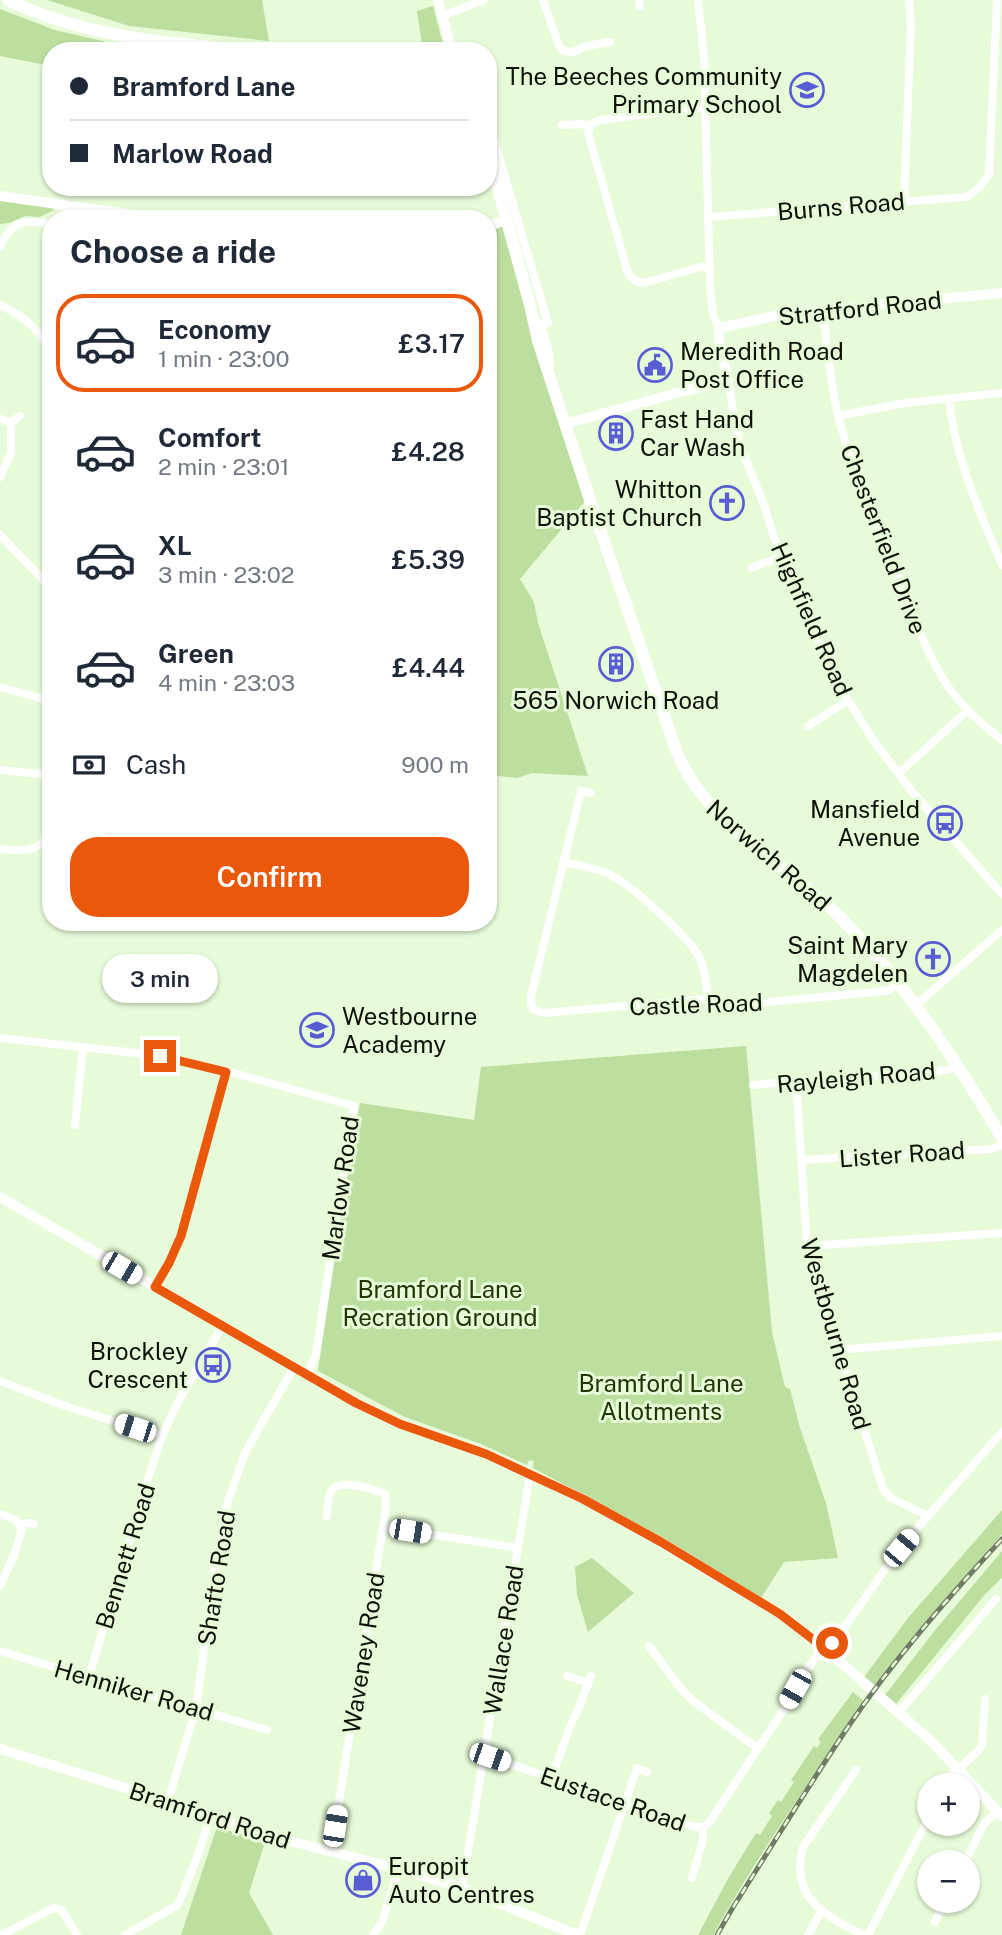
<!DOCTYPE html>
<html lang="en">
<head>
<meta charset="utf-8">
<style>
	body { margin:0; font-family:"Public Sans",sans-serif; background:#f6f6f7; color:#1f2937; height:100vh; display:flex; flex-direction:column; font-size:26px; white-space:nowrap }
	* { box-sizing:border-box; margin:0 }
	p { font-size:23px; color:#747a83 }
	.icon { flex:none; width:38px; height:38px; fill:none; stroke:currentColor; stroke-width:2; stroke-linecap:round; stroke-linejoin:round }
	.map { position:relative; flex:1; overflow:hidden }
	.details { position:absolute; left:42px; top:210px; width:455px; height:721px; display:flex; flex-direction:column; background:#fff; border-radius:28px; box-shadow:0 2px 5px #0004 }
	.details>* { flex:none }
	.hud { position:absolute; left:42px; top:42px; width:455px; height:154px; border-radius:28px; box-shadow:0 2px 5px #0004; display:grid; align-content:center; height:154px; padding:0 28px; background:#fff }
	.buttons { position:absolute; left:917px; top:1773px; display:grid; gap:14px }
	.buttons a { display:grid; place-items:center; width:63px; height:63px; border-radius:50%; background:#fff; box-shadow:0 2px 5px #0004; font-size:35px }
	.end { position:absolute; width:32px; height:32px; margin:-16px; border:9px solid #ea580c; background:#fff; box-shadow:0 0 0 4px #fff }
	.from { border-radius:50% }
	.bubble { position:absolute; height:49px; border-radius:24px; background:#fff; box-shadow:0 2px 5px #0004; font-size:23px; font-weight:600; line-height:49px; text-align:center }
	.car { position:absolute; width:21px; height:42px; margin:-21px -10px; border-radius:9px; box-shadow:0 0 5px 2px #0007; background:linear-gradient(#fff 24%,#345 0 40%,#fff 0 76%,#345 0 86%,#fff 0) }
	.hud b { display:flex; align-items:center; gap:24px; height:66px; font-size:26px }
	.hud b+b { border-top:2px solid #e0e1e3 }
	.hud i { width:18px; height:18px; background:#1f2937 }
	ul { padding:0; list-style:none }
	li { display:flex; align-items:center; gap:21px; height:98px; margin:0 14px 10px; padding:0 14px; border:4px solid transparent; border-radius:28px }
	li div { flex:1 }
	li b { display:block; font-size:26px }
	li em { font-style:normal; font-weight:600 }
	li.current { border-color:#ea580c }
	li>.icon { width:63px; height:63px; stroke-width:1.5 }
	h2 { padding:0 28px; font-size:32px; line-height:84px }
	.pay { display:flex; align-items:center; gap:18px; height:77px; padding:0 28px; font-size:26px }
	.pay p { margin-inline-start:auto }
	.cta { display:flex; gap:14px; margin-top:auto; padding:14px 28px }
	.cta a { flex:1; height:80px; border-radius:28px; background:#ea580c; color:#fff; font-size:28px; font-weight:600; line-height:80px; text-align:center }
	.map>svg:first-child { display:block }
	.green { fill:#bcde9e }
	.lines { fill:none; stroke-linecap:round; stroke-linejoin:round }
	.street { stroke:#fff; stroke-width:8 }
	.secondary { stroke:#fff; stroke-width:10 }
	.primary { stroke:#fff; stroke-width:12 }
	.rail-casing { stroke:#707c66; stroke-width:5 }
	.rail { stroke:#e8fbd9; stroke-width:2.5; stroke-dasharray:8; stroke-linecap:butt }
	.route { stroke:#ea580c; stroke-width:9 }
	.labels { text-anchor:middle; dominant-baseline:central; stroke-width:6; stroke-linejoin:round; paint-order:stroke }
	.poi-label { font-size:24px; fill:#0c1207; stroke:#e8fbd9; text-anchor:end }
	.street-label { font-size:24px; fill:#0c1207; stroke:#e8fbd9 }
	.park-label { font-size:24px; fill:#203704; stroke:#e8fbd9 }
</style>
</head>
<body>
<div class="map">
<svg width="1002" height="1935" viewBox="0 0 1002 1935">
	<rect width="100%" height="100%" fill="#e8fbd9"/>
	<path class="green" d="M47,0H262L269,41L129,26Z
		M433,6L443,44L442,51H423L417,11Z
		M0,9L55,30L132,48L170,51H51V66L0,56Z
		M0,200L52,207L54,210L40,217L25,216L9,223L0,224Z
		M507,220L590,495L520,579L534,602L538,623L588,776L532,773L517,778L488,775V226Z
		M746,1046L772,1332L785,1387L790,1389L800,1428L826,1503L838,1558L784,1562L761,1598L664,1538L533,1468L534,1461L529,1460L527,1465L481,1444L405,1417L318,1371L346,1182L360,1103L474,1120L481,1067Z
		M1002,1510V1534L948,1597L876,1687L864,1677L908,1618Z
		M1002,1551V1578L986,1593L896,1704L885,1695L936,1629Z
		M592,1558L634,1593L588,1632L577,1595L575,1567Z
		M853,1692L865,1702C812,1778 758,1854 713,1935H698L729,1877L756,1833L760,1835L772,1816L769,1813L778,1800L781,1802L794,1782L791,1780L814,1746L817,1748L821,1742L818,1739Z
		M217,1827L265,1842L249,1893L273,1935H181Z"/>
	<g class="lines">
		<path class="street" d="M543,0L559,46L564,51L572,52L587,46L610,42
			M639,0L640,7
			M698,0L704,56L710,286L713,315L719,328
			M442,16L484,0
			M706,107L600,120L591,124L588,133L627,270C630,278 635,282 644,283L700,267L710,266
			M488,119L548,323L535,327
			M562,125L582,124L590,127
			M904,201L911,23L909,0
			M709,217L965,197C974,194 985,182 989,174L997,0
			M0,247C13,219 23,220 51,224
			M0,305C24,316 35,327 51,349
			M823,310C827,346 830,381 838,416C852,471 877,524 898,576C913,614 926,654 949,688C964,709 982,725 1002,740
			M540,323L549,352L550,364
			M728,381L739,443L764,505L774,537L835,680L876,744L913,793L1002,894
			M949,398C955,459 979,510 1002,565
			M838,416L905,403L1002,393
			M1,419L11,423L20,416
			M0,477L11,453V423
			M0,535L51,588
			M751,568L783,556
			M0,687L51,701
			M808,726L847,701
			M0,770L51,775
			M898,774L967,711
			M591,793L581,791L531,996V1004L534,1010L544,1013L704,999L745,1004L887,991L899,984
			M0,849C23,851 36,854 51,833
			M563,862C579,866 597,868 611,875C632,886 688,936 699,957C705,970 707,985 708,999
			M916,1005L1002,930
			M0,1038L154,1055L226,1071L354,1106L316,1354L307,1375
			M796,1081L807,1246L883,1489L891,1498L928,1516
			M753,1085L948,1070L957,1064
			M75,1125L83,1047
			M802,1160L992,1149L1002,1145
			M807,1246L1002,1233
			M155,1287L169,1263L181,1236L226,1071
			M839,1350L1002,1336
			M0,1381L65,1406L162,1436
			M0,1514L16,1520L22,1529L15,1553L0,1586
			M327,1516C328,1507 327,1494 334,1488C345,1480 374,1489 385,1494L386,1504L383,1527L331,1851
			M20,1525L27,1523L34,1524
			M383,1527L518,1548
			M649,1646L678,1685L692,1700L758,1749
			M0,1651L267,1730
			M828,1651L900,1548L1002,1432
			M567,1676L588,1683
			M89,1677L145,1488L162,1436L177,1404L222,1326
			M899,1712L996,1599
			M484,1755L694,1827H703
			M959,1769L979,1750L982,1745L985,1699
			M856,1770L803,1847C789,1896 825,1917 864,1935
			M552,1777L571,1724L578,1710L591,1676
			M946,1785L956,1766
			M168,1801L196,1708L216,1560L227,1504L245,1453L294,1367
			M965,1862L984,1824L998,1811
			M692,1878L703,1839V1827L709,1823L786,1706L805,1672L823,1647
			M462,1888L530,1475
			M935,1922L945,1900
			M2,1935L53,1908L62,1910L77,1935
			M125,1935L178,1905L198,1855L210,1816
			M373,1935L382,1922L399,1869
			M580,1935L637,1768L647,1772
			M808,1935L822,1910
			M868,1935L929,1817"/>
		<path class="secondary" d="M438,0L452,51
			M0,196L162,219
			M488,226L507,220
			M565,424L688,390L728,381L719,340V328L784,314L1002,293
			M0,1197L356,1403L400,1424L486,1454L583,1499L661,1543L780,1614L823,1647L931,1741L1002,1816
			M0,1749L168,1801L270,1836L399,1869L462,1888L577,1935"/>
		<path class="primary" d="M8,0C88,38 171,44 258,51
			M488,152L530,305L538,341L593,509L676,750C704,824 788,864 842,919C906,984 956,1060 1002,1138"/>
		<g class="rail-casing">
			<path id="rail" d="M717,1935L732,1909C771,1847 809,1785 850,1724C895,1658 948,1598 1002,1539"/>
		</g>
		<use href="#rail" class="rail"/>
	</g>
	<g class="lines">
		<path class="route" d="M160,1056L226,1072L181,1236L169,1263L155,1287L356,1403L400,1424L486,1454L583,1499L661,1542L780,1614L828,1651L832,1643"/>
	</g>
	<defs>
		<g id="school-ring" transform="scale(1.75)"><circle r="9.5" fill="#e8fbd9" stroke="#595dd4" stroke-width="1.5"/><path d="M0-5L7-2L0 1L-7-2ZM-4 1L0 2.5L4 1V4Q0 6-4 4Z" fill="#595dd4"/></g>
		<g id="civic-ring" transform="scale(1.75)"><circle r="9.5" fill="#e8fbd9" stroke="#595dd4" stroke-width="1.5"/><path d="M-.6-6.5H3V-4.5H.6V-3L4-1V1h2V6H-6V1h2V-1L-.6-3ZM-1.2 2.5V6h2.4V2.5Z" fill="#595dd4"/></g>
		<g id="building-ring" transform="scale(1.75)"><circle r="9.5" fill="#e8fbd9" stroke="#595dd4" stroke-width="1.5"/><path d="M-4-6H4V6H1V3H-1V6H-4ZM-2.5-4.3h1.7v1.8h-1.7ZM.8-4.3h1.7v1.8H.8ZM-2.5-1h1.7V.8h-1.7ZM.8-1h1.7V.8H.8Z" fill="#595dd4"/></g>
		<g id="church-ring" transform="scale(1.75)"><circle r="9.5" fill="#e8fbd9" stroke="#595dd4" stroke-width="1.5"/><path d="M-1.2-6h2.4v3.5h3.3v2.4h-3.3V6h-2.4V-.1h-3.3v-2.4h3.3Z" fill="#595dd4"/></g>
		<g id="bus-ring" transform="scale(1.75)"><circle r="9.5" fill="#e8fbd9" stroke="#595dd4" stroke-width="1.5"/><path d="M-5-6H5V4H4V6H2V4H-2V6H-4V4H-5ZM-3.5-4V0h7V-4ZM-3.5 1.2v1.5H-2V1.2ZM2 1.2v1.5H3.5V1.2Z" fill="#595dd4"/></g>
		<g id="shop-ring" transform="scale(1.75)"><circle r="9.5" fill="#e8fbd9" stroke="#595dd4" stroke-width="1.5"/><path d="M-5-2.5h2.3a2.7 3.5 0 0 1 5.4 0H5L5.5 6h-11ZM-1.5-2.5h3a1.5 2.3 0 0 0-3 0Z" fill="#595dd4"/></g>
	</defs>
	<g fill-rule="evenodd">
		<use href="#school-ring" x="807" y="90"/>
		<use href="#civic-ring" x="655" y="365"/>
		<use href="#building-ring" x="616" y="433"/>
		<use href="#church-ring" x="727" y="503"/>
		<use href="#building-ring" x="616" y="664"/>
		<use href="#bus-ring" x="945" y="823"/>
		<use href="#church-ring" x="933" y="959"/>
		<use href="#school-ring" x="317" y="1030"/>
		<use href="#bus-ring" x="213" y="1365"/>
		<use href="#shop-ring" x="363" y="1880"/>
	</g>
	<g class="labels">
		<g class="poi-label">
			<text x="782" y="76">The Beeches Community<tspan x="782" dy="28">Primary School</tspan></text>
			<text x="680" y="351" text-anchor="start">Meredith Road<tspan x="680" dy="28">Post Office</tspan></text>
			<text x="640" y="419" text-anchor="start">Fast Hand<tspan x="640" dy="28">Car Wash</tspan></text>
			<text x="702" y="489">Whitton<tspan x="702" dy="28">Baptist Church</tspan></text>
			<text x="616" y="700" text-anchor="middle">565 Norwich Road</text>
			<text x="920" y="809">Mansfield<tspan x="920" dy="28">Avenue</tspan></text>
			<text x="908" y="945">Saint Mary<tspan x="908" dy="28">Magdelen</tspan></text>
			<text x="342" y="1016" text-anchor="start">Westbourne<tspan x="342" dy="28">Academy</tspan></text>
			<text x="188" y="1351">Brockley<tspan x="188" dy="28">Crescent</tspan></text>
			<text x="388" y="1866" text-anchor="start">Europit<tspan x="388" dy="28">Auto Centres</tspan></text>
		</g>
		<g class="street-label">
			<text transform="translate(841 206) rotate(-5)">Burns Road</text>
			<text transform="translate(860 308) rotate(-6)">Stratford Road</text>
			<text transform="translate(884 539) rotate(69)">Chesterfield Drive</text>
			<text transform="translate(812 619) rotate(66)">Highfield Road</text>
			<text transform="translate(769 855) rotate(41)">Norwich Road</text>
			<text transform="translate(696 1004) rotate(-2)">Castle Road</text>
			<text transform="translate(856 1077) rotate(-5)">Rayleigh Road</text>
			<text transform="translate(902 1154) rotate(-4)">Lister Road</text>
			<text transform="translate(340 1188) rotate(-82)">Marlow Road</text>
			<text transform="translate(836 1334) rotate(74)">Westbourne Road</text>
			<text transform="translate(125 1556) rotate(-73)">Bennett Road</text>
			<text transform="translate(216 1578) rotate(-81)">Shafto Road</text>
			<text transform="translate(503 1640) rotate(-81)">Wallace Road</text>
			<text transform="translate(363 1653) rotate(-81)">Waveney Road</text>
			<text transform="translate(134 1690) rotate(16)">Henniker Road</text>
			<text transform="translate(613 1799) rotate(19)">Eustace Road</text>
			<text transform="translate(210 1815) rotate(18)">Bramford Road</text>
		</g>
		<g class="park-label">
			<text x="440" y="1289">Bramford Lane<tspan x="440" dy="28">Recration Ground</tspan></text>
			<text x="661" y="1383">Bramford Lane<tspan x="661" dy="28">Allotments</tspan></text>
		</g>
	</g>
</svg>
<div class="buttons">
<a>+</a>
<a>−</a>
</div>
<i class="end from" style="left:832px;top:1643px"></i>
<i class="end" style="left:160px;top:1056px"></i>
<div class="bubble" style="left:102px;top:954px;width:116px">3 min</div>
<i class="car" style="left:122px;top:1268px;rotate:120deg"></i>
<i class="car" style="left:135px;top:1428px;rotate:288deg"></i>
<i class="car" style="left:410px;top:1531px;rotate:99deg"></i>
<i class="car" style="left:901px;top:1548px;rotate:40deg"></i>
<i class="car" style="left:795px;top:1689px;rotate:209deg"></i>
<i class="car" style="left:490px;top:1757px;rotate:109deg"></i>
<i class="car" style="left:335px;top:1826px;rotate:9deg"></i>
<div class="hud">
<b><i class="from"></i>Bramford Lane</b>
<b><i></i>Marlow Road</b>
</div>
<section class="details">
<h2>Choose a ride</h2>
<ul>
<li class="current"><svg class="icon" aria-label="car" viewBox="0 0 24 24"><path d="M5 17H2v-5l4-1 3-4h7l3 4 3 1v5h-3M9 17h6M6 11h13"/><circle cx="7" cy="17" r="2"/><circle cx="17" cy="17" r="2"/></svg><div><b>Economy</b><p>1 min · 23:00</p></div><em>£3.17</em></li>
<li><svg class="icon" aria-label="car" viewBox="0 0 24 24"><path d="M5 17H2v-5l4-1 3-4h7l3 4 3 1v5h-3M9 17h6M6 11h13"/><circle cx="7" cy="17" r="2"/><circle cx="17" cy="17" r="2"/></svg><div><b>Comfort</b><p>2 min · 23:01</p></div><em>£4.28</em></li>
<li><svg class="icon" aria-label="car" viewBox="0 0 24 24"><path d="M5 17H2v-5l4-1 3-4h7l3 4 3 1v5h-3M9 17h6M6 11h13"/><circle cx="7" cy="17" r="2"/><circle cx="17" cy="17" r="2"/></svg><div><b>XL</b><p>3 min · 23:02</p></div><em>£5.39</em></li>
<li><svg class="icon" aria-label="car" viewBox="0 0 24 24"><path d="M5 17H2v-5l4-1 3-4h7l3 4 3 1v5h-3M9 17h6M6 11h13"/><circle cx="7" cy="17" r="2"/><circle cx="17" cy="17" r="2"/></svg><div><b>Green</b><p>4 min · 23:03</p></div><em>£4.44</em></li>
</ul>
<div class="pay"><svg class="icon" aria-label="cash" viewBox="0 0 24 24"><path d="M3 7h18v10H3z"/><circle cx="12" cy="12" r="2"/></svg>Cash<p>900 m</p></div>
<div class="cta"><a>Confirm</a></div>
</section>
</div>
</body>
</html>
